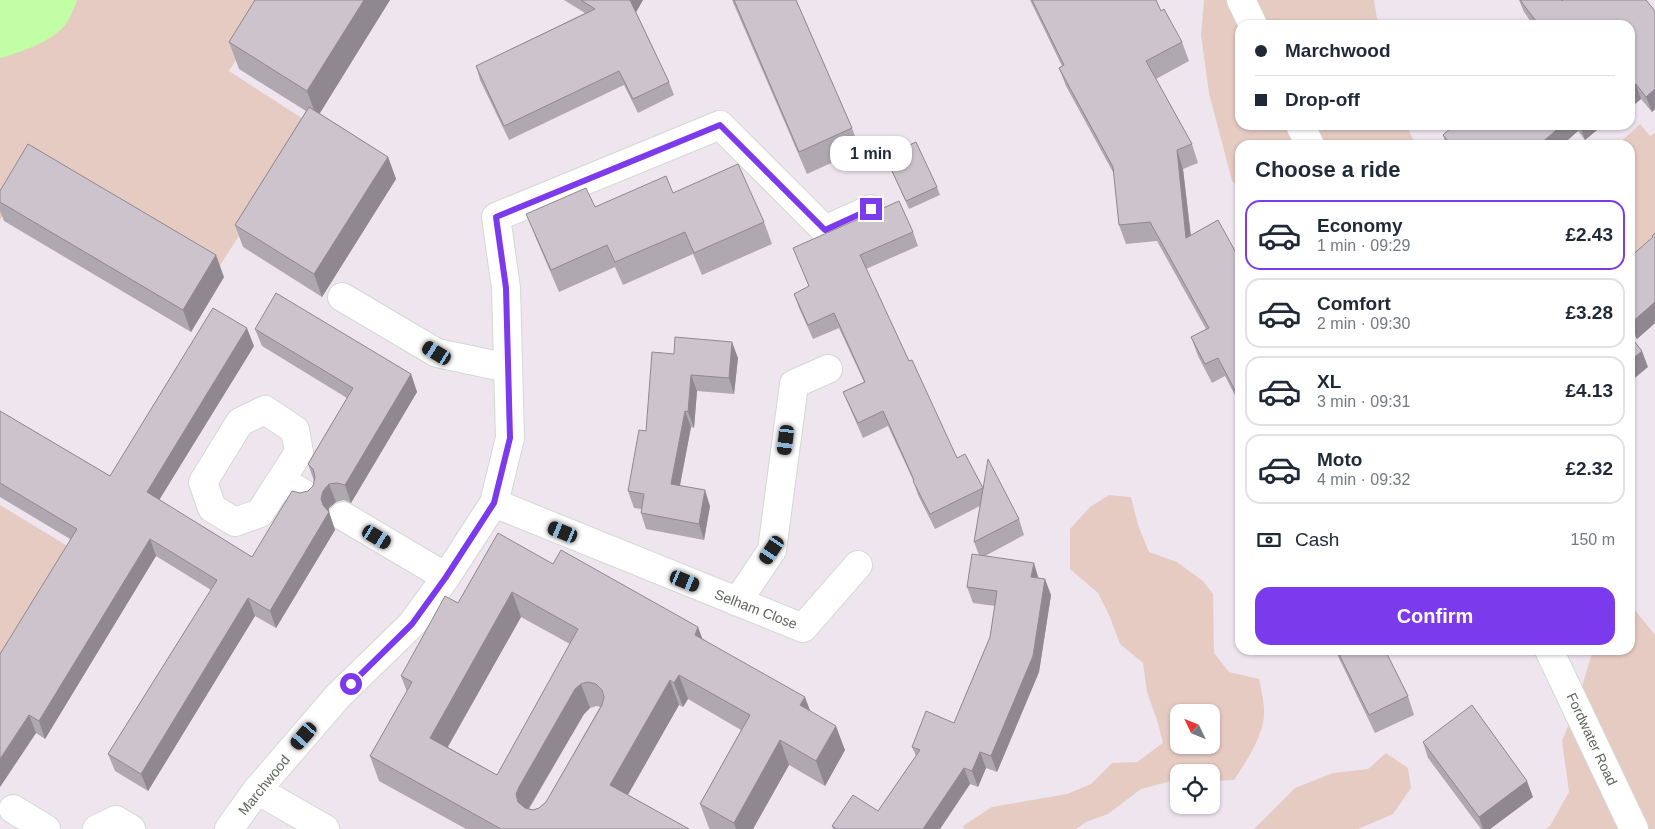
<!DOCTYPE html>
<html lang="en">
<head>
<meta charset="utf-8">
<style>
	body { margin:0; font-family:Arial,sans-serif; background:#f6f6f7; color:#1f2937; height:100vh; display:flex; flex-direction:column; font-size:19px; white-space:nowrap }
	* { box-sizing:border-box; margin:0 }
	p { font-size:16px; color:#747a83 }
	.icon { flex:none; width:28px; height:28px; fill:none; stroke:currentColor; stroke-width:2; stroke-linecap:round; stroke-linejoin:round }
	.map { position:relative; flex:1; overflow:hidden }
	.sheet { position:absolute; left:1235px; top:140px; width:400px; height:515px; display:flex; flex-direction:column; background:#fff; border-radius:15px; box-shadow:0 1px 4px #0004 }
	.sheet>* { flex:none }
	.guide { position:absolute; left:1235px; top:20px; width:400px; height:110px; border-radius:15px; box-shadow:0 1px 4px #0004; display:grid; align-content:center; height:110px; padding:0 20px; background:#fff }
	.needle { width:32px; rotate:313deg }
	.controls { position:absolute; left:1170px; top:704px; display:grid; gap:10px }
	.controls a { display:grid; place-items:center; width:50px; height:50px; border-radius:10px; background:#fff; box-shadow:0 1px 4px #0004; font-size:25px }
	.end { position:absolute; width:22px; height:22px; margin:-11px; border:6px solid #7c3aed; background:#fff; box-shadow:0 0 0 2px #fff }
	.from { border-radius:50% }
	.bubble { position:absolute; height:35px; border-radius:15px; background:#fff; box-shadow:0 1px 4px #0004; font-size:16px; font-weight:700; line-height:35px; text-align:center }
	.car { position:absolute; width:15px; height:30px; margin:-15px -8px; border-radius:6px; box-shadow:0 0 4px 1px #0007; background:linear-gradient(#222 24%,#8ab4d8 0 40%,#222 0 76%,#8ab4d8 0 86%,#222 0) }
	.guide b { display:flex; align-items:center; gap:18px; height:48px; font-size:19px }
	.guide b+b { border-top:1px solid #e0e1e3 }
	.guide i { width:12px; height:12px; background:#1f2937 }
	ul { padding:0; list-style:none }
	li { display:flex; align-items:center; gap:15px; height:70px; margin:0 10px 8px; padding:0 10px; border:2px solid #e0e1e3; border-radius:15px }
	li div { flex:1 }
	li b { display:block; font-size:19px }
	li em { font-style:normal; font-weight:700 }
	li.selected { border-color:#7c3aed }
	li>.icon { width:45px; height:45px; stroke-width:1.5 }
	h2 { padding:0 20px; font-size:22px; line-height:60px }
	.pay { display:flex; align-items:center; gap:12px; height:55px; padding:0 20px; font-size:19px }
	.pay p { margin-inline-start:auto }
	.action { display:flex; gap:10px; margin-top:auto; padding:10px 20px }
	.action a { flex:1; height:58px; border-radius:15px; background:#7c3aed; color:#fff; font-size:20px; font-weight:700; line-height:58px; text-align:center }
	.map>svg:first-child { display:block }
	.green { fill:#e6cbc2; fill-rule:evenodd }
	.water { fill:#c1fea6 }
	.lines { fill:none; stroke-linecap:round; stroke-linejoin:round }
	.minor-casing { stroke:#d3d9d2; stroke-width:30 }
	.minor { stroke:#fff; stroke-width:28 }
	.wall { fill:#afa8b0; fill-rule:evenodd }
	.shaded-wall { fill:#8f8890 }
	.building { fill:#ccc3cd; stroke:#8f8890; fill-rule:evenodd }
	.route { stroke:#7c3aed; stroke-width:6 }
	.labels { text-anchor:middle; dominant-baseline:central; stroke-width:4; stroke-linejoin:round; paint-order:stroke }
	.street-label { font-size:14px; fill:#5e655d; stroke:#fff }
</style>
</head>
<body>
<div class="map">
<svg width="1655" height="829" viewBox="0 0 1655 829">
	<rect width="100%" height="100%" fill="#efe5ef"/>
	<path class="green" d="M0,0H274L229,71L311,124L219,267L34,158L0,220Z
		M1204,0H1374L1378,25H1240V125H1406L1416,145H1240V189L1232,181L1209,93L1201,35Z
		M1640,124L1650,136L1655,133V237L1630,259V145H1617Z
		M1109,495L1131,497L1138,525L1149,552L1177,562L1203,581L1213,594L1214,653L1229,672L1259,679C1262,693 1266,709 1263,723C1258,744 1246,762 1234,780L1211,781V772H1179V779L1141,789L1108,814L1086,822L1076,829H964L963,826L992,807L1067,794L1091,784L1112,763L1137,762L1163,743L1158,723L1147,692L1143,663L1120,644L1110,617L1098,593L1070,569V529L1090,507ZM1211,712V745H1179V712Z
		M0,505L74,550L0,668Z
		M1630,604L1655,635V829H1545L1550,826L1569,792L1562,741L1576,706L1593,650H1630Z
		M1386,753L1408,768L1411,788L1393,814L1358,829H1254L1295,788L1333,773L1368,769Z"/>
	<path class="water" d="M0,0H77C74,8 71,17 65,25C53,41 19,53 0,58Z"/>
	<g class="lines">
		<g class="minor-casing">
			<path id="minor" d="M1241,0L1253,25
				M1300,125L1310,145
				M342,297L437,353L508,368
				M281,480L299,452L295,430L265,410L240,422L203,482L212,508L235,522L260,513L281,480L306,495
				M494,503L803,628L858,565
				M343,516L446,577
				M737,602L772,550L794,384L828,369
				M1549,650L1634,829
				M257,790L325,829
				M13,809L46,829
				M97,829L116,820L131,829
				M229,829L257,790L338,696L412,624L446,577L494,503L510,438L506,288L496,217L720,125L825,230L871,209"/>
		</g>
		<use href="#minor" class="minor"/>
	</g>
	<path class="wall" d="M390,0L319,113L388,157L396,179L322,297L243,247L235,225L306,111L239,69L229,42Z
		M564,0H643L636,12L669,82L674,95L638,113L624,85L509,140L480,80L476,66L585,13Z
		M732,0H796L852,128L860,150L807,174Z
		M1030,0H1156L1161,11L1182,42L1189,61L1156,79L1192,144L1198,163L1183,169L1191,235L1240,260V405L1225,376L1212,383L1198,356L1191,337L1206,329L1157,241L1126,244L1119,225L1114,174L1066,86L1059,68L1062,66Z
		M1519,0H1562V1L1646,0L1652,112L1641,99L1630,108V25H1533L1524,12Z
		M1454,125H1603L1585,140L1578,131L1562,145H1446L1443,135Z
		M885,156L937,187L940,195L909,209Z
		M0,191L224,277L191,332L4,221L0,211Z
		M673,193L764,222L772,244L702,275L693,254L623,285L615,267L559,292L535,236L527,214L595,207Z
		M913,232L918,246L866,269L909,361L957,458L983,488L1019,519L1024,535L985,556L1039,578L1051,595L1039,672L997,772L986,768L978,787L970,784L940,829H833L832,826L878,811L916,756L912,747L954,723L990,637L995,606L973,603L967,587L979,555L974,542L980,506L935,529L918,495L913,480L888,426L863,438L849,406L843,392L864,382L839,328L813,339L799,308L794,294L809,287L793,248Z
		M1655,233V323L1637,339L1630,330V257L1653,238L1652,236Z
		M255,329L411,374L417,392L351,503L344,500L336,502L329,508V512L335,530L276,628L255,616L148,791L115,771L108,754L211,590L156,556L45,739L36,733L0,787L70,539L0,497V411L110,476L254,346L159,500L252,557L300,493L308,491L313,486L314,481L308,464L347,398L262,346Z
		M674,354L738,358L734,394L697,391L694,428L691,427L680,486L710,506L704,540L646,529L641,513V509L634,508L628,491L646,431Z
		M553,564L703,639L810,711L845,750L825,786L789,765L753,829H710L709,828L700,804L741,730L688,699L683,707L679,705L628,795L689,829H466L379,781L370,756L407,692L401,676L458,603ZM521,617L570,644L497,775L448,747ZM597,706L600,707L546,802L539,808L533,810L529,809L584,714L590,708Z
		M1335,650H1385L1408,696L1414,715L1375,733Z
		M1423,742L1533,797L1490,829H1481L1428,758Z"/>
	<path class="shaded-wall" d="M364,0H390L317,118L307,91Z
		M630,0H643L635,14Z
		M1636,84L1641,99L1630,108V89Z
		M1655,89V109L1652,112L1646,97Z
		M1562,125H1575L1578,131L1562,145H1539Z
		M1580,125H1603L1585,140Z
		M1177,150L1183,169L1193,257L1186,238Z
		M388,157L396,179L322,297L314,274Z
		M216,255L224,277L191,332L183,310Z
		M1655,302V323L1637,339L1631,323Z
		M247,328L254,346L153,510L147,492Z
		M732,342L738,358L734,394L729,378Z
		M1642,351L1648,367L1630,382V361Z
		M411,374L417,392L351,503L345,485Z
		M691,375L697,391L694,428L688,412Z
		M685,411L691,427L677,500L671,484Z
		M329,484L336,502L329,508L328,513L329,512L335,530L276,628L270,611L323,505L321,499L323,491Z
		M705,490L710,506L704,540L699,524Z
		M150,539L156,556L45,739L39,721Z
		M1034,563L1039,580L1031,577Z
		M1045,579L1051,595L1039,672L997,772L991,756Z
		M512,592L521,617L439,762L430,738Z
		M248,598L255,616L148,791L141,774Z
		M698,627L707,651L695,635Z
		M679,675L688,699L683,707L674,683Z
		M670,680L679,705L619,810L610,785Z
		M581,684L590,708L584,714L527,811L518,802L516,794L519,787L575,689Z
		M805,697L814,721L800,705Z
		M29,715L36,733L0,787V759Z
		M836,726L845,750L825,786L816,761Z
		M780,740L789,765L753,829H736L734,823Z
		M980,752L986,768L978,787L972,771Z
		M964,768L970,784L940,829H923Z
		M1527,781L1533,797L1490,829H1483L1479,817Z"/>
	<path class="building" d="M255,0H364L307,91L229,42Z
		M581,0H630L669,82L633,99L619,71L504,126L476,66L595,9Z
		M734,0H796L852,128L799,152Z
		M1032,0H1156L1161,11L1164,9L1182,42L1146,61L1192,144L1177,150L1186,238L1218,220L1240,260V400L1218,358L1205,364L1191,337L1209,328L1150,222L1119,225L1113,167L1059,68L1064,65Z
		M1520,0H1562V1L1563,0H1646L1655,11V89L1646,97L1636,84L1630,89V25H1539Z
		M309,107L388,157L314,274L235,225Z
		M1454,125H1562L1539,145H1451L1443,135Z
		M916,142L937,187L906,201L885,156Z
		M28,144L216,255L183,310L0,202V191Z
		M738,164L764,222L694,253L685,232L615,262L607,245L551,270L526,214L586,188L595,207L666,176L673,193Z
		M899,201L913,232L860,255L909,361L912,360L957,458L965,454L983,488L930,514L913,481L914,480L883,411L858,423L843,392L865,382L834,313L808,325L794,294L809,286L793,248Z
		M1655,233V302L1631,323L1630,321V257L1653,237L1652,236Z
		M276,293L411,374L345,485L337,483L329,484L323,491L321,499L323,505L329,512L270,611L248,598L141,774L108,754L217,580L150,539L39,721L29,715L0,759V654L77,529L0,483V411L110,476L213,308L247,328L147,492L252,557L292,491L300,493L308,491L313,486L315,477L313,469L308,464L353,388L255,329Z
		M1630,336L1642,351L1630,361Z
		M675,337L732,342L729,378L691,375L688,412L685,411L671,484L705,490L699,524L641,513L644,494L628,491L639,430L646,431L652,352L674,354Z
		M988,459L1019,519L974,542Z
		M498,533L553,564L561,550L698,627L695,635L805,697L800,705L836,726L816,761L780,740L734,823L700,804L750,715L679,675L674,683L670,680L610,785L689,829H501L370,756L412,682L401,676L445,596L458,603ZM512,592L578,629L497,775L430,738ZM588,682L596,684L602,690L604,697L602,705L546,802L539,808L533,810L525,808L518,802L516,794L519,787L575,689L581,684Z
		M972,554L1034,563L1031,577L1045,579L1033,656L991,756L980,752L972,771L964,768L923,829H837L832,826L853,795L878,811L920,750L912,747L926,711L954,723L990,637L997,591L967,587Z
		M1337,650H1385L1408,696L1369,715Z
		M1472,705L1527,781L1479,817L1423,742Z"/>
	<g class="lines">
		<path class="route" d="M351,684L412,624L446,577L494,503L510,438L506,288L496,217L720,125L825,230L871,209"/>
	</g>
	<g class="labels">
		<g class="street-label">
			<text transform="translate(756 609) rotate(21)">Selham Close</text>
			<text transform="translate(1592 739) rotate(65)">Fordwater Road</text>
			<text transform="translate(264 785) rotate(-51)">Marchwood</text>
		</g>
	</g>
</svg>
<div class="controls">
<a><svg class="needle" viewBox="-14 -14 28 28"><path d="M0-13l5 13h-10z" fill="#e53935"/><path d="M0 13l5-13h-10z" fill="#747a83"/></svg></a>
<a><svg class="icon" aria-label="locate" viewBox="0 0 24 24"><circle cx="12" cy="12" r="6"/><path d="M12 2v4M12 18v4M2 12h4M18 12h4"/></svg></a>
</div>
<i class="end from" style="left:351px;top:684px"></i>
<i class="end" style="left:871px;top:209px"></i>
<div class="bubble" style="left:830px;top:136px;width:82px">1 min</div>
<i class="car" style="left:437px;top:353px;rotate:301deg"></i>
<i class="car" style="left:786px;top:440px;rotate:187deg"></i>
<i class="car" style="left:563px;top:532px;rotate:292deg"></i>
<i class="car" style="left:377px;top:537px;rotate:121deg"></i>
<i class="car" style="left:772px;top:550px;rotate:214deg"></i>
<i class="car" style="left:685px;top:581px;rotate:112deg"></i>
<i class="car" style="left:304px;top:736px;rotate:221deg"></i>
<div class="guide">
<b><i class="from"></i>Marchwood</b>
<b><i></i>Drop-off</b>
</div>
<section class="sheet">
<h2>Choose a ride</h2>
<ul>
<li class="selected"><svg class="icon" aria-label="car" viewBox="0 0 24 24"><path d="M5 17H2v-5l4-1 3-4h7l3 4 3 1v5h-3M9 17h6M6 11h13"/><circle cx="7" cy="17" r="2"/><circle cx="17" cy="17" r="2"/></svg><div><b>Economy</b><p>1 min · 09:29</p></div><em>£2.43</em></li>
<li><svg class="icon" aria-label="car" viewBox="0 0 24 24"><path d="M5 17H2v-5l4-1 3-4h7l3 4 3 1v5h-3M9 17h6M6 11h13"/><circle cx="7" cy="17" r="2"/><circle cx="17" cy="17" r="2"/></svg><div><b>Comfort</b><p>2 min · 09:30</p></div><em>£3.28</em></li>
<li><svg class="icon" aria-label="car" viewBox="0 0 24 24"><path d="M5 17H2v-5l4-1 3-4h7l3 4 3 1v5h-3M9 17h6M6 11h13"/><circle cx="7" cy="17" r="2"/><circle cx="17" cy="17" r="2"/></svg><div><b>XL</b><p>3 min · 09:31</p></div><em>£4.13</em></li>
<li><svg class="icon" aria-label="car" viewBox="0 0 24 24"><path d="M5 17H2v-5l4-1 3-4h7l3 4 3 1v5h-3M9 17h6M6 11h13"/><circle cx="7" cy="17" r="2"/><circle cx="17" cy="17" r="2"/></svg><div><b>Moto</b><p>4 min · 09:32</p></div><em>£2.32</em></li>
</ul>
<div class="pay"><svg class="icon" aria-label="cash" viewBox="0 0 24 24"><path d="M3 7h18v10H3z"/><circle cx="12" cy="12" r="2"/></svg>Cash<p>150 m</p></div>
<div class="action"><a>Confirm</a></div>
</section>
</div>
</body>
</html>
